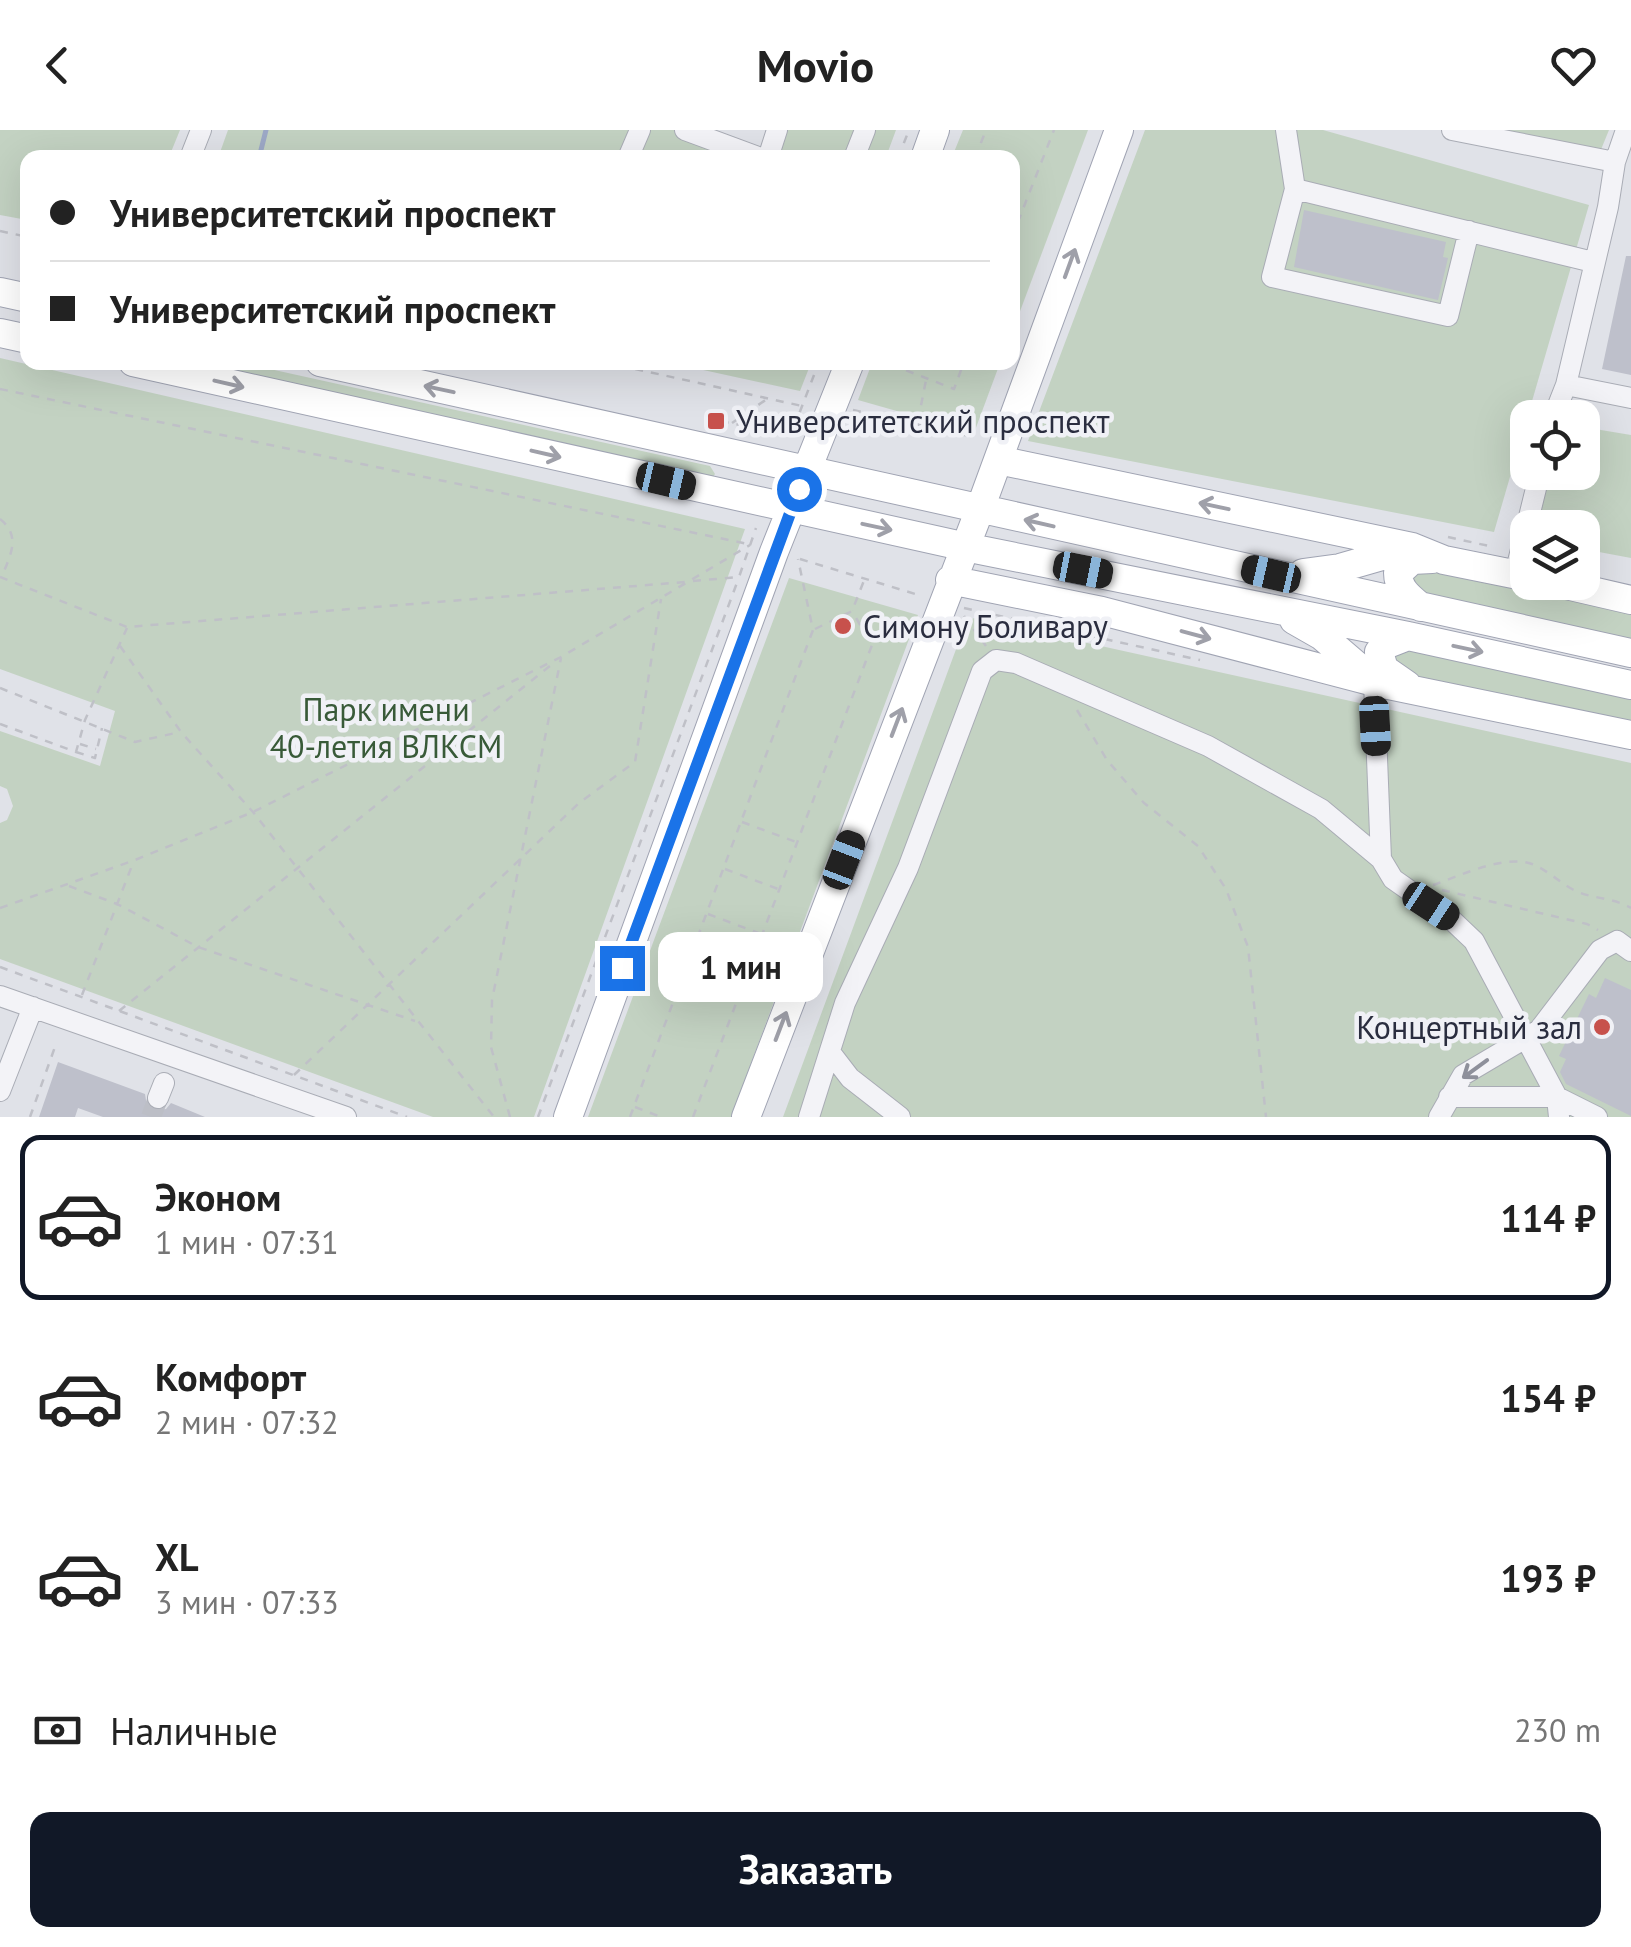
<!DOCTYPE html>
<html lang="ru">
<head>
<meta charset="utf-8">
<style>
	body { margin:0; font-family:"PT Sans",sans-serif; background:#f2f2f2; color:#222; height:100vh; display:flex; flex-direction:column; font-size:38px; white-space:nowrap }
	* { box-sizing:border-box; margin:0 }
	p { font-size:32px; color:#767676 }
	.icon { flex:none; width:55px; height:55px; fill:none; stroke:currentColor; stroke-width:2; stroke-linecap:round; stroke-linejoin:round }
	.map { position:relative; height:987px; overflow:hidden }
	.drawer { display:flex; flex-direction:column; background:#fff; flex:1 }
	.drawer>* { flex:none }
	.banner { position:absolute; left:20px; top:20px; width:1000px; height:220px; border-radius:20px; box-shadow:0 10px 40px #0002; display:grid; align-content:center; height:220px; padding:0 30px; background:#fff }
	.buttons { position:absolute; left:1510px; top:270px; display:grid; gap:20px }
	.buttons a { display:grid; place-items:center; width:90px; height:90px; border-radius:20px; background:#fff; box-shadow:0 10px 40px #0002; font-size:50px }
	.end { position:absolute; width:45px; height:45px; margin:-22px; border:12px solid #1a73e8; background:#fff; box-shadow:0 0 0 5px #fff }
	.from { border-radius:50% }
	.bubble { position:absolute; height:70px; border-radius:20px; background:#fff; box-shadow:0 10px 40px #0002; font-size:32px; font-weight:600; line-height:70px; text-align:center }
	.car { position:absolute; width:30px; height:60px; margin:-30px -15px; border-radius:12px; box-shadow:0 0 8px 2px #0007; background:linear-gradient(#222 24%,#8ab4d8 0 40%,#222 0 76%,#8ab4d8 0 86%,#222 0) }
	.banner b { display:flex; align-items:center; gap:35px; height:95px; font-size:38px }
	.banner b+b { border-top:2px solid #e0e0e0 }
	.banner i { width:25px; height:25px; background:#222 }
	ul { padding:18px 0 0; list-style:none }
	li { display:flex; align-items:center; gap:30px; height:165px; margin:0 20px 15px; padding:0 10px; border:5px solid transparent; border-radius:20px }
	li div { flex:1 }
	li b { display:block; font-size:38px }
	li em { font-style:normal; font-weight:600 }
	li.selected { border-color:#111827 }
	li>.icon { width:90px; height:90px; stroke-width:1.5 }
	.pay { display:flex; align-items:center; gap:25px; height:110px; padding:0 30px; font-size:38px }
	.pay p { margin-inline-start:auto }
	.button { display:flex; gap:20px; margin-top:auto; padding:20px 30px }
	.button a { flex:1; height:115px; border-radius:20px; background:#111827; color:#fff; font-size:40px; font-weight:600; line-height:115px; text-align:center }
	header { display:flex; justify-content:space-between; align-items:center; height:130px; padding:0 30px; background:#fff; font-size:45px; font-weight:600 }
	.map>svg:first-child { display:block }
	.green { fill:#c3d2c2 }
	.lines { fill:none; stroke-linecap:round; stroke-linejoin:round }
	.stream { stroke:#9da9c7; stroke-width:5 }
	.building { fill:#bec0cb }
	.minor-tunnel { stroke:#bcbec6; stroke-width:20; stroke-dasharray:20 10; stroke-linecap:butt }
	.minor-casing { stroke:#a9acb5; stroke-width:22 }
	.major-casing { stroke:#a0a4b3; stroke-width:30 }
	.path { stroke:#bfc0c7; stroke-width:2.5; stroke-dasharray:8 8; stroke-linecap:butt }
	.minor { stroke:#f3f3f7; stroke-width:20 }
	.major { stroke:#fff; stroke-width:28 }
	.oneway { stroke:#9fa0a9 }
	.oneway2 { stroke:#8e909b }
	.route { stroke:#1a73e8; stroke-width:12 }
	.poi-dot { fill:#c7514c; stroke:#f0f1f6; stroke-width:4 }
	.labels { text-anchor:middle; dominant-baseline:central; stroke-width:9; stroke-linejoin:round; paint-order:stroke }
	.poi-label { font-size:32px; fill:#2a2d3f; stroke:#f0f1f6; text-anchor:start }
	.park-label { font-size:32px; fill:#385a38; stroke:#f0f1f6 }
</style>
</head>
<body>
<header><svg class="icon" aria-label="back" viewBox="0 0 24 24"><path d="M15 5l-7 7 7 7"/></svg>Movio<svg class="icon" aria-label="heart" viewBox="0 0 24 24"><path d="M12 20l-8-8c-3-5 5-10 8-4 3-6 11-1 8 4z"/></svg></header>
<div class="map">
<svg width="1631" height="987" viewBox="0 0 1631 987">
	<rect width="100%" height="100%" fill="#e0e2e8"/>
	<path class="green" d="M0,0H180L169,27L28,28L27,90L0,85Z
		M228,0H685L761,28H218Z
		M777,0H896L886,27L768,28Z
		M963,0H1088L1013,200L1012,28L952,27Z
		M1145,0H1323L1589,75L1494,402L1028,311Z
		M1477,0H1609L1600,22Z
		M0,228L745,399L534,987H433L0,829V693L7,690L13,676L7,659L0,656V601L100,636L115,581L0,539Z
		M182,233H243L710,336L715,344L713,347Z
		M671,233L811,232V233L800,261Z
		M872,233V232L1000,233L974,303L858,270Z
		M1583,297L1631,305V428L1583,419L1582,398H1535L1548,343L1582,342Z
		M1429,437L1631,481V509L1414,461L1408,441Z
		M789,448L918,485L731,987H588Z
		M974,488L1631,633V987H783L965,495Z
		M1398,514L1631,564V594L1397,542L1387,525Z"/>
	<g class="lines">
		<path class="stream" d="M259,28L266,0"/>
	</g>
	<path class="building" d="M1304,80L1446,112L1443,127L1448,128L1438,170L1294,137Z
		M1626,126H1631V245L1602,239Z
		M1605,848L1631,860V986L1566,954L1560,942L1566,929L1559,926L1589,864L1596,868Z
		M58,932L145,964L147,976L154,981L166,979L171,973L205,987H103L78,978L75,987H39Z"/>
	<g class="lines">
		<path class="minor-tunnel" d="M151,987L158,968"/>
		<g class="minor-casing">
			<path id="minor" d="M685,0L761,28
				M1286,0L1295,59L1593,132
				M1452,0L1615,32L1608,77L1566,255L1553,288
				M190,28L201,0
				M628,28L640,0
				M768,28L777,0
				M854,28L865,0
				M1615,32L1626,0
				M1295,59L1272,147L1448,186L1469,101
				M1566,255L1631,268
				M1515,444L1540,342
				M1374,552L1381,729
				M0,866L346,987
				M830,922L850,948L900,987
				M0,961L33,877
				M1449,967H1557L1597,987
				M158,968L164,953
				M809,987L845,873L908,738L982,541L996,530L1016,533L1208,616L1321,679L1381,729L1393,749L1454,792L1474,811L1557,967L1559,987
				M1439,987L1463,945L1539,900L1600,820L1617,811L1631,821"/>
		</g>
		<g class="major-casing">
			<path id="major" d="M925,28L935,0
				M0,162L28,168
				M0,203L28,209
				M133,232L980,420L1408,506L1631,555
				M320,232L1631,523
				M998,330L1412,417L1444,430L1528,447
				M1303,443L1340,438L1406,419
				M950,450L1102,481L1374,552L1631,605
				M1553,452L1631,470
				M1421,477C1409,467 1398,459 1398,443L1412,430L1432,429
				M1294,490L1322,506L1371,548
				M1407,555L1384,539L1379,522L1385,515L1408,506
				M568,987L774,422L850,232
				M746,987L980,379L1119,0"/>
		</g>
		<path class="path" d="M898,28L909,0
			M975,28L986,0
			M0,101L28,107
			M1012,107L1054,0
			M604,232L802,276
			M896,232L895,236L954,259L964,232
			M0,259L748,414
			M853,280L973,307
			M705,288L791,305L819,232
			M918,291L926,250
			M732,293L767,269
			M0,389C21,406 11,424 2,446
			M1448,407L1489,416
			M800,429L922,466
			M0,447L127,497L685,452
			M693,451L739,447L756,398
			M964,478L1200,530
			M964,486L986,516
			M815,499L852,481L865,448
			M120,516L181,602L253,682L494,987
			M0,558L135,612L180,602
			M1077,580L1107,630L1144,673L1198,716L1226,759L1248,817L1266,987
			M0,594L76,622L85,590L127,498
			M80,614L96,619
			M76,622L95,628L102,598
			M742,692L796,712
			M725,739L778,759
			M1433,755C1460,746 1504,724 1532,734C1547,740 1558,751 1572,759C1589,769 1613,767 1631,778
			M69,756L117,774L198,817L415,891
			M1442,760L1587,794L1598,800
			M0,778L135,730L253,682L561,527L750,415
			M708,784L761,804
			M690,831L743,851
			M0,837L407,987
			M82,865L133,733
			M119,881L556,531
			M294,945L579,673L635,632L661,469
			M635,977L661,987
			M30,987L56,914
			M510,987L491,917L492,870L561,528
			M538,987L738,450
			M630,987L813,500L798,429
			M693,987L872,515L852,481"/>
		<use href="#minor" class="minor"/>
		<use href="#major" class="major"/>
	</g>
	<defs><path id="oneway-shaft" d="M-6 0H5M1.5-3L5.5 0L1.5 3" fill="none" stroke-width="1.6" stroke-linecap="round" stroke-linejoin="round" transform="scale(2.5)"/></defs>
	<g class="oneway">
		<use href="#oneway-shaft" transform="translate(1070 133) rotate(-70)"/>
		<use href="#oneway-shaft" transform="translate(229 254) rotate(13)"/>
		<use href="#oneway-shaft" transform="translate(439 259) rotate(-168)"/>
		<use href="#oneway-shaft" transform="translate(546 324) rotate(13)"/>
		<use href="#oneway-shaft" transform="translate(1214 376) rotate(-168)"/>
		<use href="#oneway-shaft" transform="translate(1039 393) rotate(-167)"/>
		<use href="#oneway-shaft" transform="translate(877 397) rotate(12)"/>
		<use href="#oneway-shaft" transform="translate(1196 505) rotate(15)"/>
		<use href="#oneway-shaft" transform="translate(1468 519) rotate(12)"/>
		<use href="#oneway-shaft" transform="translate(897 592) rotate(-69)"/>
		<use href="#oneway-shaft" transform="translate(781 896) rotate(-69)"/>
	</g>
	<use class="oneway2" href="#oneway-shaft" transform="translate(1475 939) rotate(144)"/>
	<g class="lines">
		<path class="route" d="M622,838L799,359"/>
	</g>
	<g class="poi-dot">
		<rect x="706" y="281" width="20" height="20" rx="5"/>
		<circle cx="843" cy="496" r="10"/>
		<circle cx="1602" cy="897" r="10"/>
	</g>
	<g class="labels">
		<g class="poi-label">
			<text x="736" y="291">Университетский проспект</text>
			<text x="863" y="496">Симону Боливару</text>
			<text x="1582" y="897" text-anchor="end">Концертный зал</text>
		</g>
		<g class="park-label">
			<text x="386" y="579">Парк имени<tspan x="386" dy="37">40-летия ВЛКСМ</tspan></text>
		</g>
	</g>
</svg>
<div class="buttons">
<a><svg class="icon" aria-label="locate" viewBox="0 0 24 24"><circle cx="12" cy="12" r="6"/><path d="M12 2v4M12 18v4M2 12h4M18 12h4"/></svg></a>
<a><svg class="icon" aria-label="layers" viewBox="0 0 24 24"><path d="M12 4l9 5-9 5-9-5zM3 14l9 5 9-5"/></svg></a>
</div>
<i class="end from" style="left:799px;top:359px"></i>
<i class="end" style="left:622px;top:838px"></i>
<div class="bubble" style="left:658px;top:802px;width:165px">1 мин</div>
<i class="car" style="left:666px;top:351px;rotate:103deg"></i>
<i class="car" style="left:1083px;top:440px;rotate:101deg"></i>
<i class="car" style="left:1271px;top:444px;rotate:283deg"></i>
<i class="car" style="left:1375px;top:596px;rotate:177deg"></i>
<i class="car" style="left:844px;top:730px;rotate:21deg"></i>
<i class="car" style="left:1431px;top:776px;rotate:123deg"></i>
<div class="banner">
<b><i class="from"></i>Университетский проспект</b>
<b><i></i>Университетский проспект</b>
</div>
</div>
<section class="drawer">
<ul>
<li class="selected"><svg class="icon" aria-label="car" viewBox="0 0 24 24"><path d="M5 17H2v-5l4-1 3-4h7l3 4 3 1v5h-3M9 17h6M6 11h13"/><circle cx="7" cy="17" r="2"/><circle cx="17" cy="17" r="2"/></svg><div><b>Эконом</b><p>1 мин · 07:31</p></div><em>114 ₽</em></li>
<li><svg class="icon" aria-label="car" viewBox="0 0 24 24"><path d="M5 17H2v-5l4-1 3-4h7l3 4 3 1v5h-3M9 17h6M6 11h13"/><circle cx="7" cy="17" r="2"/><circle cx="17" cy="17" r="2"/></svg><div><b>Комфорт</b><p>2 мин · 07:32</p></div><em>154 ₽</em></li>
<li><svg class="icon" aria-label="car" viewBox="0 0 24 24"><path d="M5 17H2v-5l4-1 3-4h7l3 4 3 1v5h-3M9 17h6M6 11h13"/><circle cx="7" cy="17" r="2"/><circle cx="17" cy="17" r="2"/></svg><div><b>XL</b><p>3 мин · 07:33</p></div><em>193 ₽</em></li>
</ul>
<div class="pay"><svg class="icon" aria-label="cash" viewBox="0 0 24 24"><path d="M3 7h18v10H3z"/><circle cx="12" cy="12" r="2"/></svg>Наличные<p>230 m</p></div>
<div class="button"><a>Заказать</a></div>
</section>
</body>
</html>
